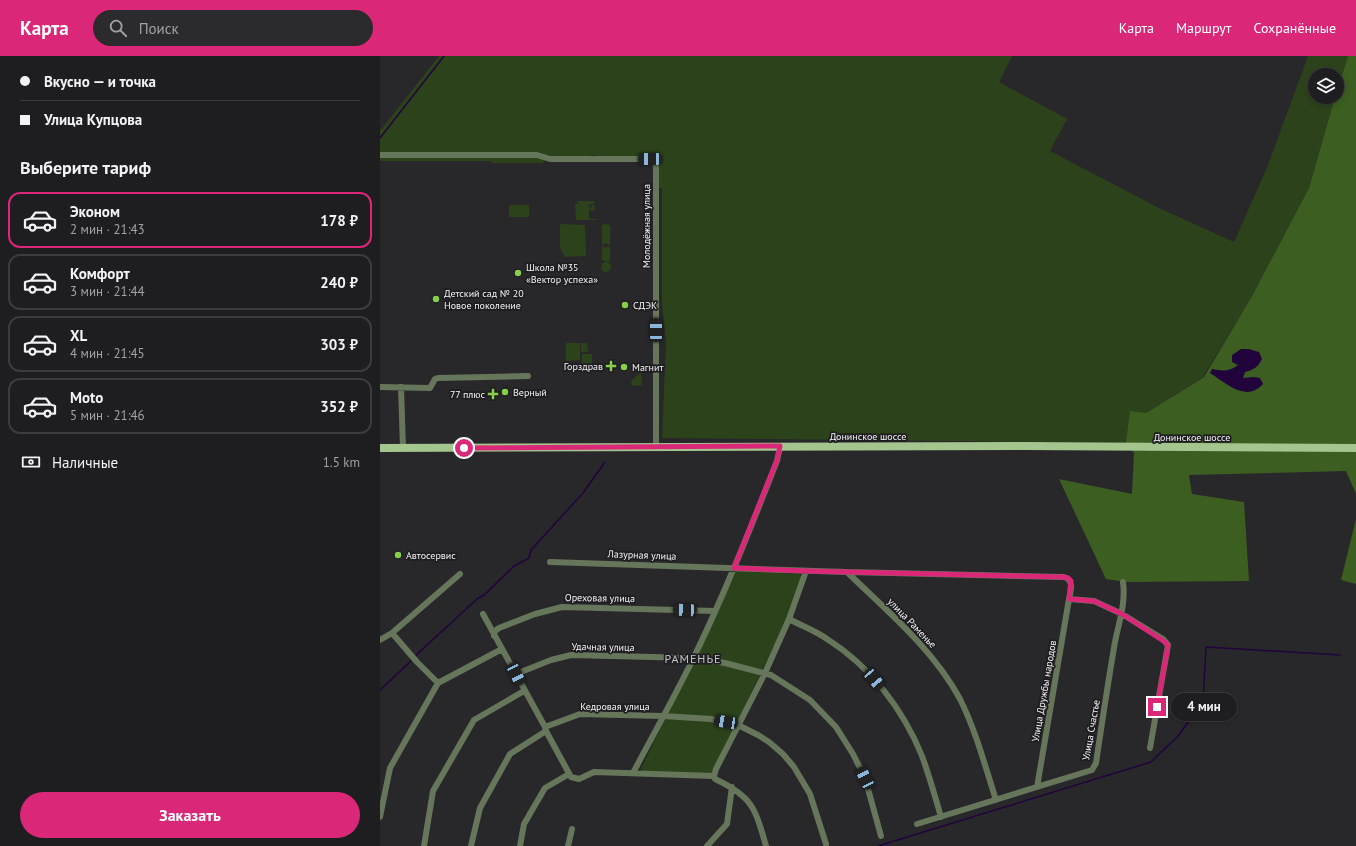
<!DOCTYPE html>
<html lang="ru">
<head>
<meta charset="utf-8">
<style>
	body { margin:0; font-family:"PT Sans",sans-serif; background:#2b2a2d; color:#f1f3f6; height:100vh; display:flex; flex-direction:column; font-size:15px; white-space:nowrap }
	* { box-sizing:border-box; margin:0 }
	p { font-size:13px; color:#a1a2a5 }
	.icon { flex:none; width:22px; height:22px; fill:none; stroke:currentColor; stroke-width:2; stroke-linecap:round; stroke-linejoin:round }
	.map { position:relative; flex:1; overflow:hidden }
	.details { display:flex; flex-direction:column; background:#1e1d20; width:380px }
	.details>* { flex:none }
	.banner { display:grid; align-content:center; height:88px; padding:0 20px; background:#1e1d20 }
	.fabs { position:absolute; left:928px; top:12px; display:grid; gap:8px }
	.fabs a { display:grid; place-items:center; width:36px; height:36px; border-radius:50%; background:#1e1d20; box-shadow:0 2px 6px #0003,0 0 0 1px #3c3b3e; font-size:20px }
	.end { position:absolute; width:18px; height:18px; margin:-9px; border:5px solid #db2777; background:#fff; box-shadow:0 0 0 2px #fff }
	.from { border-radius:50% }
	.bubble { position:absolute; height:28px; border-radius:14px; background:#1e1d20; box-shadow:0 2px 6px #0003,0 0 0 1px #3c3b3e; font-size:13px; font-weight:800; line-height:28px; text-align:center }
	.car { position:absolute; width:12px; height:24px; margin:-12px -6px; border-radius:5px; box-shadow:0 0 3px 1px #0007; background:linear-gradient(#222 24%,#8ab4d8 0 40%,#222 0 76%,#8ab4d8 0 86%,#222 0) }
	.banner b { display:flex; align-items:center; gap:14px; height:38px; font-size:15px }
	.banner b+b { border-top:1px solid #3c3b3e }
	.banner i { width:10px; height:10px; background:#f1f3f6 }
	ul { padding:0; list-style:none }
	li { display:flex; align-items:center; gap:12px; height:56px; margin:0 8px 6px; padding:0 12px; border:2px solid #3c3b3e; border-radius:12px }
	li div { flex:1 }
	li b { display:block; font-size:15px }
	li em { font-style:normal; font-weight:800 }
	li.on { border-color:#db2777 }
	li>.icon { width:36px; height:36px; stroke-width:1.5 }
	h2 { padding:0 20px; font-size:18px; line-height:48px }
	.pay { display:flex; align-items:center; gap:10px; height:44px; padding:0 20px; font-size:15px }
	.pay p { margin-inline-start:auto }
	.button { display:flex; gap:8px; margin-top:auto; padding:8px 20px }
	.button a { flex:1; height:46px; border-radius:24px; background:#db2777; color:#fff; font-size:16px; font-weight:800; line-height:46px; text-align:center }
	header { display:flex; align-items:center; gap:24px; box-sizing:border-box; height:56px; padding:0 20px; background:#db2777; color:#fff }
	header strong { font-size:19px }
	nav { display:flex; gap:22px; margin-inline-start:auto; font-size:14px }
	.search { width:280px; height:36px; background:#2b2a2d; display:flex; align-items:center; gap:10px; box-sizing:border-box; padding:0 14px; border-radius:22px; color:#a1a2a5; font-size:15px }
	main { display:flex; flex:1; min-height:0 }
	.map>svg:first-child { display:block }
	.green { fill:#2c421b }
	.forest { fill:#3c5e20 }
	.water { fill:#21043c }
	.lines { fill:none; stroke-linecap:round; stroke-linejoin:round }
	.stream { stroke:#21043c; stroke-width:1.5 }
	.minor { stroke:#66765b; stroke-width:6 }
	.major { stroke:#a4c58e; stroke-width:8 }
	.route { stroke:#db2777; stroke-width:5 }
	.poi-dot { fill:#87cf4a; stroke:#1e1d20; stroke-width:1.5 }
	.labels { text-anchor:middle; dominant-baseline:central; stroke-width:3.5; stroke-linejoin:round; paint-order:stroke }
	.street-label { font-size:10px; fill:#f5f4f7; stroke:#1e1d20 }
	.poi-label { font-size:10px; fill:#f5f4f7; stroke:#1e1d20; text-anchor:start }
	.quarter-label { font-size:12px; letter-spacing:1px; fill:#c4c3c7; stroke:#1e1d20 }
</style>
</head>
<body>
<header>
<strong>Карта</strong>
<div class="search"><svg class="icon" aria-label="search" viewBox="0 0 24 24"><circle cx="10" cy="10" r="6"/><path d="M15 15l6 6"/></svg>Поиск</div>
<nav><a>Карта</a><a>Маршрут</a><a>Сохранённые</a></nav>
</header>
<main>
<section class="details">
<div class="banner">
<b><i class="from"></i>Вкусно — и точка</b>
<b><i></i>Улица Купцова</b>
</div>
<h2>Выберите тариф</h2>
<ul>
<li class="on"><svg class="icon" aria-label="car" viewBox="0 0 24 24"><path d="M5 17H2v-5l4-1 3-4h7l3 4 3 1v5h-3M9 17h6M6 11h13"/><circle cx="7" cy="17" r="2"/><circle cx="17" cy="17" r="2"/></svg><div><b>Эконом</b><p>2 мин · 21:43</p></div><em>178 ₽</em></li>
<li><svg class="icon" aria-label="car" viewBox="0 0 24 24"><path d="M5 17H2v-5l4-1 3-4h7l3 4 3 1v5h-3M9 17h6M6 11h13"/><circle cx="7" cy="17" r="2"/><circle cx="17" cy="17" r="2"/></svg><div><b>Комфорт</b><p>3 мин · 21:44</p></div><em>240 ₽</em></li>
<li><svg class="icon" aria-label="car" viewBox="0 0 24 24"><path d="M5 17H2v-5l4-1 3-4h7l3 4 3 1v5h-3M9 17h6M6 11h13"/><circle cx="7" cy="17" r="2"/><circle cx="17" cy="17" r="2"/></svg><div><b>XL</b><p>4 мин · 21:45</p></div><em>303 ₽</em></li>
<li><svg class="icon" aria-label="car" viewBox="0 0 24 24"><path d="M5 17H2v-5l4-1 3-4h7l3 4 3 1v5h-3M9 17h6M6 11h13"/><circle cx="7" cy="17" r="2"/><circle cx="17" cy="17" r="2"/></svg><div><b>Moto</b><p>5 мин · 21:46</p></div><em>352 ₽</em></li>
</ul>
<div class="pay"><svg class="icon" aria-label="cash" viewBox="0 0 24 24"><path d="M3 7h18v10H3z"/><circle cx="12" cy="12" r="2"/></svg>Наличные<p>1.5 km</p></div>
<div class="button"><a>Заказать</a></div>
</section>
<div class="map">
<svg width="976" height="790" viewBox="0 0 976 790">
	<rect width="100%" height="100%" fill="#28272a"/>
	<path class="green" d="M59,0H632L619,26L687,63L670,95L779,152L854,186L888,109L928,0H968L957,35V19H935V41H955L929,132L872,240L823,321L766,357L746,387L282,382L286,287L282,246V132H279L278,130V105L270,100H217L214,99L209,100H170L162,107H112L111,105H0V75Z
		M197,145H215L213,148L205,149H209V153L214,148L215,154H209V163H218L216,164H196L195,148H198Z
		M129,149H149V161H129Z
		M180,168L205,169L206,200L185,201L180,192Z
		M223,168L230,169V188L229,189L226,187L223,189L222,188V169Z
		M223,190L225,192L228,190L230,191V204L229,206L222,204V191Z
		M221 211a5 5 0 1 1 10 0a5 5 0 1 1-10 0Z
		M186,287H200V304L186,305Z
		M201,287H207L208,296H201Z
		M202,298H212V315H202Z
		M261,316L262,329L252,330L251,325Z
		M356,514L419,518L422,521L408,561L331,719L260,715Z"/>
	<path class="forest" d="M968,0H976V438L966,415L809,419L812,438L864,446L869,525L746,526L726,523L679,423L752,438L754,397L746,387L750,355L766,357L824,321L872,240L929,132L955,41H957V35Z
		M976,463V528L961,524Z"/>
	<path class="water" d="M861,293H869L879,296L882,303C878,311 874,314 865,316L863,322L874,321L880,322L883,328C866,347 846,327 830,317L832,313C842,315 849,316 858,309L852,306V299Z"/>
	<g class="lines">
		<path class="stream" d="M0,82L64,0
			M35,600L97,543L104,539L134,510L149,502L151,494L203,437L225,406
			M0,634L33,603
			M498,790L771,706L798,680L823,646L826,591L960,599"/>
		<path class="minor" d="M0,99H157L170,103H270L274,105L276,111V391
			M0,331L50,332L55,323L58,322L148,320
			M21,331L23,392
			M170,506L467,516C507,555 553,593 580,643C596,675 605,710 616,744
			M467,516L684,521C694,524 691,534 689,543L714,545L742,558L783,583L788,589L770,692
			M103,558L165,671L166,675L191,721L199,723L214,716L334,720
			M409,563C422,570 436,575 447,583C490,610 523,653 542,700C549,719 555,740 561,761
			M12,577L37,606L58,627
			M114,580L115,575L119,572L155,558L182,551L335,555
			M0,584L12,577L80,518
			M136,618L171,604L191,599L313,602L345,607L391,619L430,644L456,671L473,698L485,722L501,780
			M165,671L200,658L283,660L331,663L358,669L378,679L389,686L403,698L414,711L430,738L446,788
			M253,717C273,679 295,640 314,601C345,537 371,471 397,405L400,391
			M334,720L336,713L385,617L409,563L426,515
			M334,720L335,723C373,741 375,752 386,790
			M657,731L689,543
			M0,761L10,712L58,627L122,593
			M537,768L712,714L716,707C722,667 728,626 735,586C739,566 746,546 743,526
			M44,790L53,735L94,664L144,635
			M91,790L100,752L130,698L166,675
			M140,790L144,768L165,732L189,718
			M188,790L192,773
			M327,790L347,768L352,731"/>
		<path class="major" d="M0,392L643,390L976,392"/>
	</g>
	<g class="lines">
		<path class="route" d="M84,392L400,390L397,404L354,512L426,515L684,521L688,522L691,525L689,543L714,545L742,558L785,586L788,590L777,651"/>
	</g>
	<g class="poi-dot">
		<circle cx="138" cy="217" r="4"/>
		<circle cx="56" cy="243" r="4"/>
		<circle cx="245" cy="249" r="4"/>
		<path d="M229 304h4v4h4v4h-4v4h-4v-4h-4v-4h4z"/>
		<circle cx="244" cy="311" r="4"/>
		<circle cx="125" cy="336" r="4"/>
		<path d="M111 332h4v4h4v4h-4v4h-4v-4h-4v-4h4z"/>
		<circle cx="18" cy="499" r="4"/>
	</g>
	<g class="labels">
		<g class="street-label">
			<text transform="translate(266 170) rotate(-90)">Молодёжная улица</text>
			<text x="488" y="380">Донинское шоссе</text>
			<text x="812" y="381">Донинское шоссе</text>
			<text transform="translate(262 499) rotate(2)">Лазурная улица</text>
			<text transform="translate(220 542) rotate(1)">Ореховая улица</text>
			<text transform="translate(532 567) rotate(46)">улица Раменье</text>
			<text transform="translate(223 591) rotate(1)">Удачная улица</text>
			<text transform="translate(664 635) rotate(-80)">Улица Дружбы народов</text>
			<text x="235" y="650">Кедровая улица</text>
			<text transform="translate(711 674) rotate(-80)">Улица Счастье</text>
		</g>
		<g class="poi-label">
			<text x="146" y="211">Школа №35<tspan x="146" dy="12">«Вектор успеха»</tspan></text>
			<text x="64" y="237">Детский сад № 20<tspan x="64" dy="12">Новое поколение</tspan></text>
			<text x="253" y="249">СДЭК</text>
			<text x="223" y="310" text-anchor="end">Горздрав</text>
			<text x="252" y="311">Магнит</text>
			<text x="133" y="336">Верный</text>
			<text x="105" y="338" text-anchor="end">77 плюс</text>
			<text x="26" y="499">Автосервис</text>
		</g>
		<g class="quarter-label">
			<text x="313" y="602">РАМЕНЬЕ</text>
		</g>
	</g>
</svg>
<div class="fabs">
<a><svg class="icon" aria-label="layers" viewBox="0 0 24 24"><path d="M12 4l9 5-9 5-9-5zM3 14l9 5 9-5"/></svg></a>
</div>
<i class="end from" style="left:84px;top:392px"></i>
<i class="end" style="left:777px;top:651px"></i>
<div class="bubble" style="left:791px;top:637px;width:66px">4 мин</div>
<i class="car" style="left:270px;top:103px;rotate:269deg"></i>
<i class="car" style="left:276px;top:274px;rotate:0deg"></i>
<i class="car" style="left:305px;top:554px;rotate:272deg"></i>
<i class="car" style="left:136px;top:618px;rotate:154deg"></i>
<i class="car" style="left:494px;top:623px;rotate:140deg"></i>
<i class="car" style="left:346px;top:666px;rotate:280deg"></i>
<i class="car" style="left:485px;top:722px;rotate:334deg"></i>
</div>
</main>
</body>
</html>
